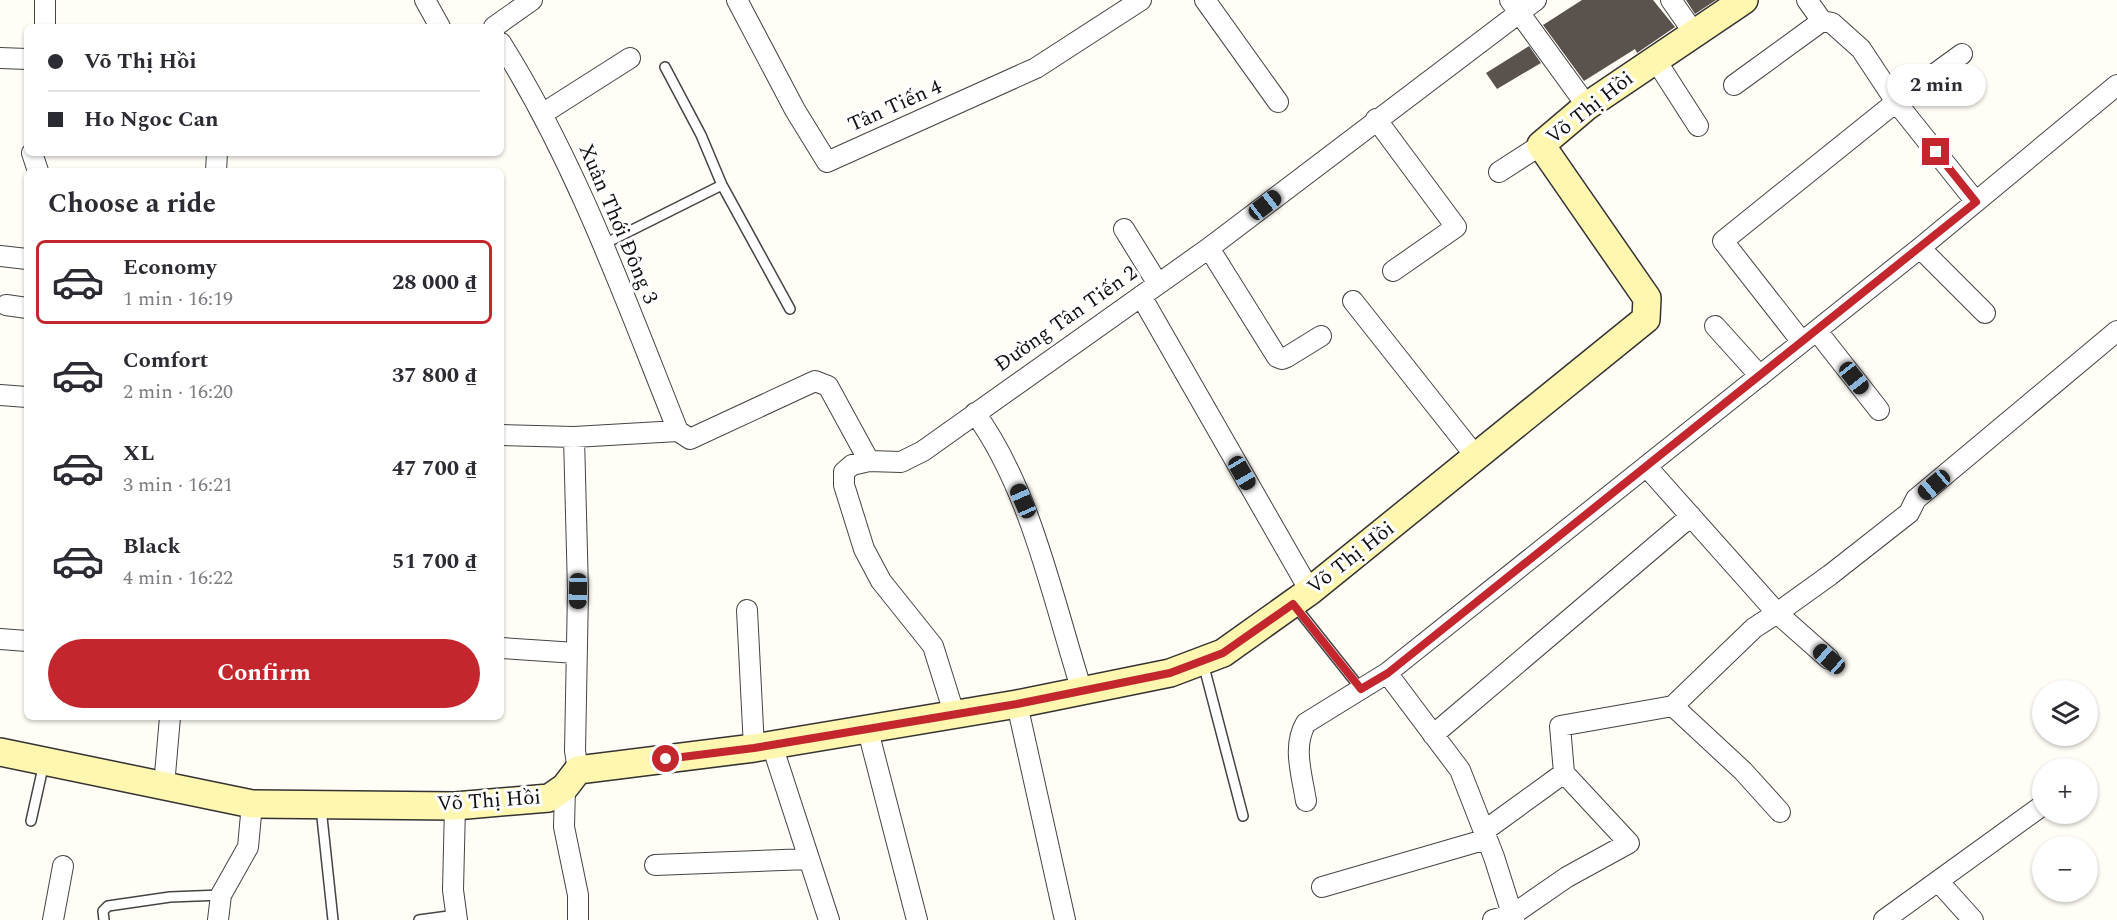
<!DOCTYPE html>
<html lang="en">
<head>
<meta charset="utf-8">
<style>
	body { margin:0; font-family:Spectral,serif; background:#f7f7f7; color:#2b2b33; height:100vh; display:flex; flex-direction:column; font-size:22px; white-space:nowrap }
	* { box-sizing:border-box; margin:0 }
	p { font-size:20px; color:#7c7c81 }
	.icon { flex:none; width:33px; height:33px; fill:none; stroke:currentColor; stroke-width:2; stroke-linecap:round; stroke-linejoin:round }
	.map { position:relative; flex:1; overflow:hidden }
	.sheet { position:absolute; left:24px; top:168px; width:480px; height:552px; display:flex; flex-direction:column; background:#fff; border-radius:9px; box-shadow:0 2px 4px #0004 }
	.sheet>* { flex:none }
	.top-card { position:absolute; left:24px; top:24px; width:480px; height:132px; border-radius:9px; box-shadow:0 2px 4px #0004; display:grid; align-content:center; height:132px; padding:0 24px; background:#fff }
	.fabs { position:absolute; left:2032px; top:680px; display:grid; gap:12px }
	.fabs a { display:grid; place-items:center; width:66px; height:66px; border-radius:50%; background:#fff; box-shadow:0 2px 4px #0004; font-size:30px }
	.end { position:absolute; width:27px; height:27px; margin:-14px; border:8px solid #c4262e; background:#fff; box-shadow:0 0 0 3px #fff }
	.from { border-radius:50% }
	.bubble { position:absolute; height:42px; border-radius:21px; background:#fff; box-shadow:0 2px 4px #0004; font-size:20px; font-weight:700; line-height:42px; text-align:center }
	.car { position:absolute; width:18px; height:36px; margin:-18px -9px; border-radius:8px; box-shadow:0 0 4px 2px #0007; background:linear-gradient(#222 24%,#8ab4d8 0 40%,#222 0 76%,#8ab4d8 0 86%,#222 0) }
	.top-card b { display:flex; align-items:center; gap:21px; height:57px; font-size:22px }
	.top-card b+b { border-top:2px solid #e1e1e2 }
	.top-card i { width:15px; height:15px; background:#2b2b33 }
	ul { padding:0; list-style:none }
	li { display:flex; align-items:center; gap:18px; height:84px; margin:0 12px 9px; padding:0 12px; border:3px solid transparent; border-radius:9px }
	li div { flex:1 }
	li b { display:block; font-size:22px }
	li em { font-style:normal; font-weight:700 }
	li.on { border-color:#c4262e }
	li>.icon { width:54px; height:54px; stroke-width:1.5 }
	h2 { padding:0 24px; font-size:27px; line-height:72px }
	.action { display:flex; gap:12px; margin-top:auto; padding:12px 24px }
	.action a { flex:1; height:69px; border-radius:36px; background:#c4262e; color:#fff; font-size:24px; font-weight:700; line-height:69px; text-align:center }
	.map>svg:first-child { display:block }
	.building { fill:#5a524d }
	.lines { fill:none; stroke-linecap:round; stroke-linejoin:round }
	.lane-casing { stroke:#444; stroke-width:12 }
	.street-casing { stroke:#444; stroke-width:22 }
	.secondary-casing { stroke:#333; stroke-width:30 }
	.lane { stroke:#fff; stroke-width:9 }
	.street { stroke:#fff; stroke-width:20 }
	.secondary { stroke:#fff6b0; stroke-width:27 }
	.route { stroke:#c4262e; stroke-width:8 }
	.labels { text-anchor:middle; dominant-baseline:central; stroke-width:6; stroke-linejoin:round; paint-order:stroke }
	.street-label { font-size:21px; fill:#111; stroke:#fff }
</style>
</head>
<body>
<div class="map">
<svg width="2117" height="920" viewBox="0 0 2117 920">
	<rect width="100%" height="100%" fill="#fffdf5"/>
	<path class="building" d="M1582,0H1653L1675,27L1637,53L1635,49L1584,81L1543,25Z
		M1686,0H1716L1695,14Z
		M1529,46L1541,63L1497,89L1486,73Z"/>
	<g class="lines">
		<g class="lane-casing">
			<path id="lane" d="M665,67L701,135L722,185L790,309
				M604,244L722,185
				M1295,606L1361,689
				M1203,663L1243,816
				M321,808L333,920
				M31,821L44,763
				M104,920L103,911L108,906L170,897L221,895
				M419,920L456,915"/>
		</g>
		<g class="street-casing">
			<path id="street" d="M45,0V27
				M425,0L440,27
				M737,0L795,110L827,162L1036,68L1141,0
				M1205,0L1278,102
				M1510,0L1587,106
				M1671,0L1694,33
				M1822,21L1832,23L1861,49L1896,102L1976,202
				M494,27L532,0
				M501,43C577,164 625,299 678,431
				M0,58L27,59
				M1655,59L1698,126
				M1734,85L1822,21L1807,0
				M542,114L630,58
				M1376,119L1456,227L1393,271
				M32,153L38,171
				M216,171L217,153
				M1499,172L1541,145
				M1124,229L1158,284
				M1209,248L1277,357L1282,359L1287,357L1321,336
				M1920,248L1985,313
				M0,256L27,259
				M1141,296L1310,591
				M1353,301L1477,458
				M6,305L27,308
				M1715,326L1760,376
				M1817,331L1879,410
				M1802,342L1723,241L1896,102L1962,54
				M0,395L27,397
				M975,413C1031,490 1053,600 1082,691
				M501,435L574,437L678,431L690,439L815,381L828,386L869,461
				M574,437L578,591L575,751L578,770
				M1647,467L1777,613L1754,628L1673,706L1743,771L1780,812
				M747,610L754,748
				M0,639L27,641
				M501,648L576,653
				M1829,659L1777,613L1830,575L1909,513L1916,499L2117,331
				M1017,704L1065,920
				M954,713L933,646L881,581L864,549L844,485V472L852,465L869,461L901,462L923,451L1209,248L1536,0
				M867,727L917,920
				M1433,735L1691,516
				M772,745L829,920
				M1564,773L1560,726L1673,706
				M164,786L170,717
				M565,787L564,827L578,895V920
				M1306,801C1302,775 1292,746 1306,723L1387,673
				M455,806L453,890L457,920
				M1484,831L1564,773L1629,843L1567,877L1512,915L1493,920
				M655,865L809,859
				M1938,881L1973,920
				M1322,887L1487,839
				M53,920L63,866
				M218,920L221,895L248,847L252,804
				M1514,920L1494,857L1460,770L1387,673L1920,248L2117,85
				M1884,920L2043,805"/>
		</g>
		<g class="secondary-casing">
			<path id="secondary" d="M0,752L252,804L455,806L549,798L565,787L578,770L754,748L1017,704L1170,673L1223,653L1310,591L1646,319L1647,298L1541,145L1587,106L1744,0"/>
		</g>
		<use href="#lane" class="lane"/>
		<use href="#street" class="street"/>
		<use href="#secondary" class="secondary"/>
	</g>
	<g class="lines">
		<path class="route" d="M666,759L754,748L1017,704L1170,673L1223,653L1293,604L1361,689L1388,673L1976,202L1936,152"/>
	</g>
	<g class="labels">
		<g class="street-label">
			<text transform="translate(895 106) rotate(-24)">Tân Tiến 4</text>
			<text transform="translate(1590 108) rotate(-38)">Võ Thị Hồi</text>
			<text transform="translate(618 224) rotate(67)">Xuân Thới Đông 3</text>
			<text transform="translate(1066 319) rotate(-35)">Đường Tân Tiến 2</text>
			<text transform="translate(1351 558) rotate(-38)">Võ Thị Hồi</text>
			<text transform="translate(489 801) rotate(-4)">Võ Thị Hồi</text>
		</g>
	</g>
</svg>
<div class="fabs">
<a><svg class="icon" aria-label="layers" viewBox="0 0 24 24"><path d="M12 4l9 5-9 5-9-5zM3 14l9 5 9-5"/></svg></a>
<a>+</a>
<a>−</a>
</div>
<i class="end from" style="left:666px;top:759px"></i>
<i class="end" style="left:1936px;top:152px"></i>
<div class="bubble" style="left:1887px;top:64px;width:99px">2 min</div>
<i class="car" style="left:1265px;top:205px;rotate:52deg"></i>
<i class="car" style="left:1854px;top:378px;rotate:142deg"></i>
<i class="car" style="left:1242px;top:473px;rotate:150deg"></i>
<i class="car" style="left:1934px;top:485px;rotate:230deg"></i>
<i class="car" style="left:1023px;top:501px;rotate:336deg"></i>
<i class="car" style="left:578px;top:591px;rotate:181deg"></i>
<i class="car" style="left:1829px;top:659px;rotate:311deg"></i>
<div class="top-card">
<b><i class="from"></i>Võ Thị Hồi</b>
<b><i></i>Ho Ngoc Can</b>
</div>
<section class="sheet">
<h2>Choose a ride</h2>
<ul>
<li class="on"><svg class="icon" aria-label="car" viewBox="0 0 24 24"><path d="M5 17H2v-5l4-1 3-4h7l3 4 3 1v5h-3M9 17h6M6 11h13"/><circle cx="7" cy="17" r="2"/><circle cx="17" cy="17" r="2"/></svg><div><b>Economy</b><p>1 min · 16:19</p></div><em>28 000 ₫</em></li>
<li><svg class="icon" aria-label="car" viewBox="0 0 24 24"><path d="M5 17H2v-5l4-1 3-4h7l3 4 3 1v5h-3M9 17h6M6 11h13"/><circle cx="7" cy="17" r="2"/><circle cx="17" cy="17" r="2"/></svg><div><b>Comfort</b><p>2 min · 16:20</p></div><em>37 800 ₫</em></li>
<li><svg class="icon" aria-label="car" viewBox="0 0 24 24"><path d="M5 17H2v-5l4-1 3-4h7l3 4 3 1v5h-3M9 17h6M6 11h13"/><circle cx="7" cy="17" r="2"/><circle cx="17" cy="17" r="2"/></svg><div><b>XL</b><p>3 min · 16:21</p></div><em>47 700 ₫</em></li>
<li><svg class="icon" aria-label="car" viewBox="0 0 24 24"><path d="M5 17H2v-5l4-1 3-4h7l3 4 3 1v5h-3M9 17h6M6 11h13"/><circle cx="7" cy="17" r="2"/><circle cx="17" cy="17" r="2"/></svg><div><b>Black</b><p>4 min · 16:22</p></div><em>51 700 ₫</em></li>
</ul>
<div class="action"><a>Confirm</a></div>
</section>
</div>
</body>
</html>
